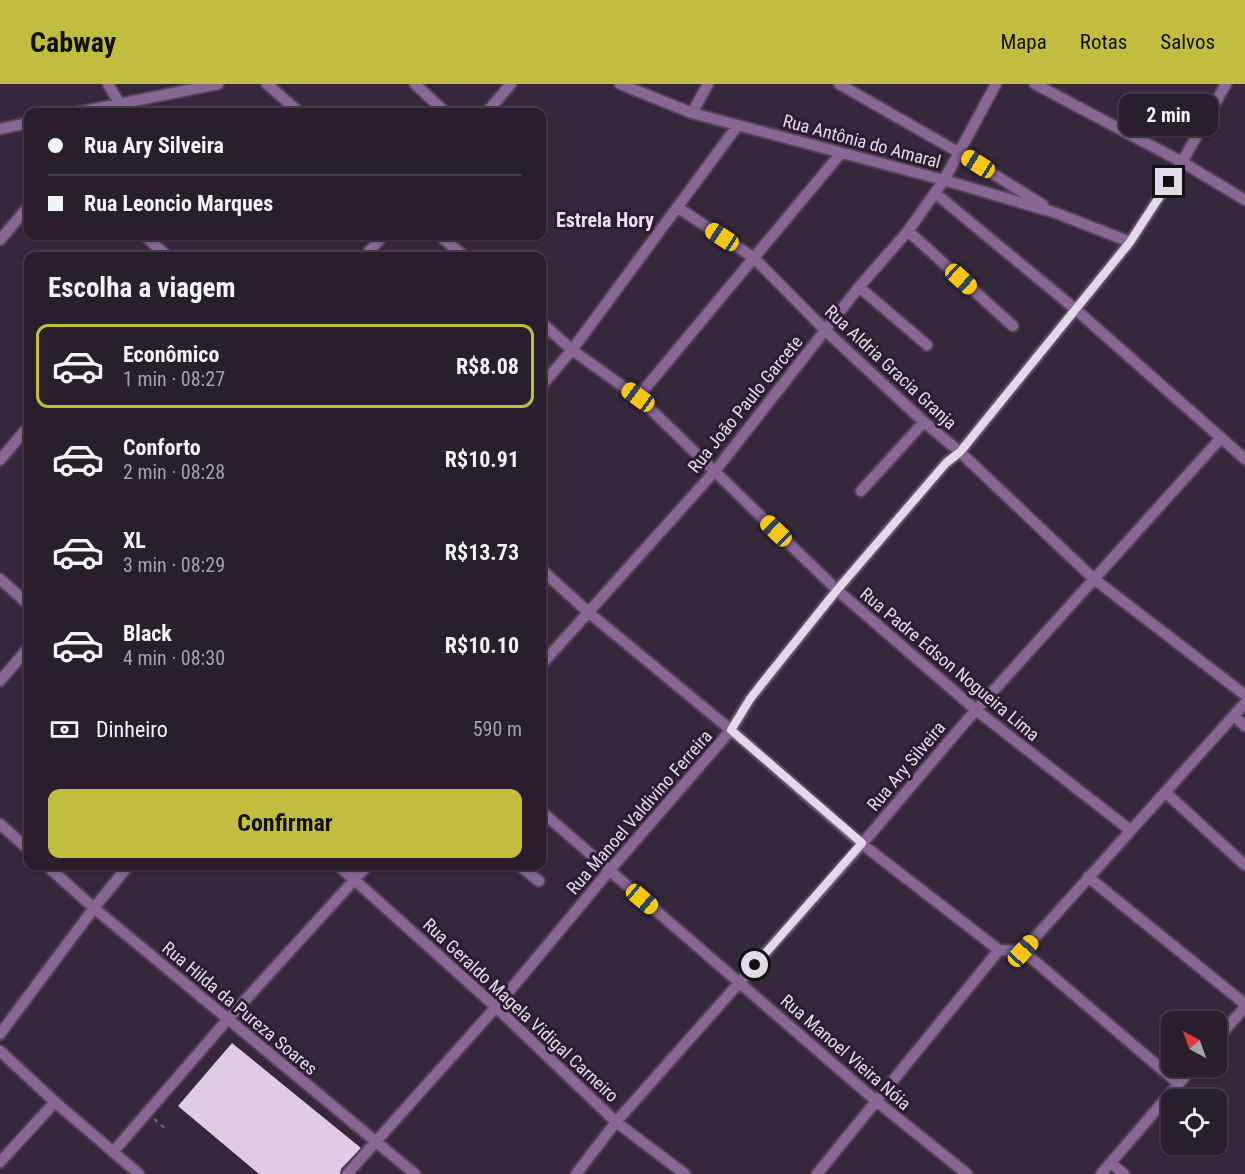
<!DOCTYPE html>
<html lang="pt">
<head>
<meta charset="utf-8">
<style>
	body { margin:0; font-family:"Roboto Condensed",sans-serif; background:#302734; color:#f1f3f6; height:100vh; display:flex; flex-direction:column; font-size:22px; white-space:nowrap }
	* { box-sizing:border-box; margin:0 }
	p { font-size:20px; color:#a5a2a9 }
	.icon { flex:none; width:33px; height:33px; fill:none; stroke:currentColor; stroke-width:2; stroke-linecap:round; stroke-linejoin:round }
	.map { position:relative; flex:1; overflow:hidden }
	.panel { position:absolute; left:24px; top:168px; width:522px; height:618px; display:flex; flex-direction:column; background:#281e2c; border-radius:12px; box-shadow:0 2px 4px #0004,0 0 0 2px #443c48 }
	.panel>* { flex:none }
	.hud { position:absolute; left:24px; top:24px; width:522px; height:132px; border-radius:12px; box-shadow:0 2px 4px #0004,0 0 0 2px #443c48; display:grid; align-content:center; height:132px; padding:0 24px; background:#281e2c }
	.needle { width:39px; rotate:319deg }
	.controls { position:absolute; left:1161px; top:927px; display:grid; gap:12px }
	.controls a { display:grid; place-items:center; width:66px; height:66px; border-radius:12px; background:#281e2c; box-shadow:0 2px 4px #0004,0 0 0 2px #443c48; font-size:30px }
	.end { position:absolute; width:27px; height:27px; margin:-14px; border:8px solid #e3dae7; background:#111; box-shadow:0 0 0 3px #111 }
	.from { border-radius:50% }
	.bubble { position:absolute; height:42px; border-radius:12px; background:#281e2c; box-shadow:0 2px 4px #0004,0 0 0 2px #443c48; font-size:20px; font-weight:700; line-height:42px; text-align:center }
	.car { position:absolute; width:18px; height:36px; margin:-18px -9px; border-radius:8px; box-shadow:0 0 4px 2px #0007; background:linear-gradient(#f5c518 24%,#345 0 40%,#f5c518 0 76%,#345 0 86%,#f5c518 0) }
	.hud b { display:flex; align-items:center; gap:21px; height:57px; font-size:22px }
	.hud b+b { border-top:2px solid #443c48 }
	.hud i { width:15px; height:15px; background:#f1f3f6 }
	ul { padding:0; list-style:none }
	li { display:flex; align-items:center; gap:18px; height:84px; margin:0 12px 9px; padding:0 12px; border:3px solid transparent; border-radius:12px }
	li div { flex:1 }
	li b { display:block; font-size:22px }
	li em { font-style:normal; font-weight:700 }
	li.active { border-color:#c2bd3f }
	li>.icon { width:54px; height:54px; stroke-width:1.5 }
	h2 { padding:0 24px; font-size:27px; line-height:72px }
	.pay { display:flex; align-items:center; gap:15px; height:66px; padding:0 24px; font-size:22px }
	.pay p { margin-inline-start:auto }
	.cta { display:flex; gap:12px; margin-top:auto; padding:12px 24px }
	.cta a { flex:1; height:69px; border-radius:12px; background:#c2bd3f; color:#111; font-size:24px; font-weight:700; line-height:69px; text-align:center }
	header { display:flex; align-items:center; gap:36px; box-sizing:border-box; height:84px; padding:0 30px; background:#c2bd3f; color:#111 }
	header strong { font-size:28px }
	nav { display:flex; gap:33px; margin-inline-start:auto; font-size:21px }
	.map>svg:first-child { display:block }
	.building { fill:#decbe4 }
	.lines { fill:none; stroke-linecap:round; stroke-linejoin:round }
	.minor-casing { stroke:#524457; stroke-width:14 }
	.path { stroke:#736777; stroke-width:2; stroke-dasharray:4.5 4.5; stroke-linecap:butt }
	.minor { stroke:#886794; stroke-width:10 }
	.route { stroke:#e3dae7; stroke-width:8 }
	.labels { text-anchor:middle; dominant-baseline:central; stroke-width:6; stroke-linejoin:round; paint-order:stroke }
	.street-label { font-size:18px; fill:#e3dae7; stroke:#2c1e31 }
	.neighbourhood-label { font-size:20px; font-weight:bold; fill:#eedbf4; stroke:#2c1e31 }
</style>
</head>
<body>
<header>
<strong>Cabway</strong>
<nav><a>Mapa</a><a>Rotas</a><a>Salvos</a></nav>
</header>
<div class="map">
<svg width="1245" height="1090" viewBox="0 0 1245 1090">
	<rect width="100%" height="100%" fill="#36283b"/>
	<path class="building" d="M232,959L361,1064L341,1085L340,1090H259L178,1022Z"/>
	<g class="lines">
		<g class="minor-casing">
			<path id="minor" d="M108,0L120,20L116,25
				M267,0L299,28
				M415,0L445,28
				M620,0L692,29L944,96L1056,129L1130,158
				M839,0L958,68L1043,121
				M1035,0L1182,78L1245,116
				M79,28L218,0
				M487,28L511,0
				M692,29L708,0
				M0,45L28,39
				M935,109L1074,224L1245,375
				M677,123L754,174L825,246L924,338L960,368L1094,495L1245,611
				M908,147L1013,242
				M145,152L167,172
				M440,152L464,172
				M0,156L28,123
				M365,172L383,152
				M859,203L927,261
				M542,239L572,266L638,313L837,506L976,626L1130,746
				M542,301L572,266L738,41
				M638,313L841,69
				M0,376L28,343
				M861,407L924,338
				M542,486L588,528L731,646L862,760L999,866L1023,867L1179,1000
				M0,495L28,520
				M542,580L715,387L859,203L908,147L944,96L996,0
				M0,597L28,564
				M1234,632L1245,642
				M1165,708L1245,781
				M542,728L875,1016L967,1090
				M0,740L28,765
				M47,782L94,824L415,1090
				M339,782L496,923L616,1038L685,1090
				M520,782L539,797
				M1088,793L1245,920
				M1023,867L1245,619
				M0,950L94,824L128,782
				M1216,956L1245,923
				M0,967L55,1018L139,1090
				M113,1068L228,935L367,782
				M0,1078L55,1018
				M1111,1079L1124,1090
				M347,1090L496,923L609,787L731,646L750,615L837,506L946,379L960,368L1130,158L1182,78L1226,0
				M576,1090L616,1038L862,760L968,635L1220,355
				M817,1090L999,866
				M1101,1090L1194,982"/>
		</g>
		<path class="path" d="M154,1035L166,1045"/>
		<use href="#minor" class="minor"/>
	</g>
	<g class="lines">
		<path class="route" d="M755,881L862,759L731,646L750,615L764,597L837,506L946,379L960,368L1130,158L1169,98"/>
	</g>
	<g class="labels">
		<g class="street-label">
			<text transform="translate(862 57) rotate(15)">Rua Antônia do Amaral</text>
			<text transform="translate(891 283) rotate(43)">Rua Aldria Gracia Granja</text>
			<text transform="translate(745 320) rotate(-51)">Rua João Paulo Garcete</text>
			<text transform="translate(950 580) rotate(40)">Rua Padre Edson Nogueira Lima</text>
			<text transform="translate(906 682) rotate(-50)">Rua Ary Silveira</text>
			<text transform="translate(639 728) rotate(-49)">Rua Manoel Valdivino Ferreira</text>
			<text transform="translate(240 924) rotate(40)">Rua Hilda da Pureza Soares</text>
			<text transform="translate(521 926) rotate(43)">Rua Geraldo Magela Vidigal Carneiro</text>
			<text transform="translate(846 968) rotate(41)">Rua Manoel Vieira Nóia</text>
		</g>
		<g class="neighbourhood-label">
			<text x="605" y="136">Estrela Hory</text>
		</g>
	</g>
</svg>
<div class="controls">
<a><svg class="needle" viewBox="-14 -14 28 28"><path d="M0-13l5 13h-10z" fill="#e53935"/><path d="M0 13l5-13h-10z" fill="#a5a2a9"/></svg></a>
<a><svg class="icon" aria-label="locate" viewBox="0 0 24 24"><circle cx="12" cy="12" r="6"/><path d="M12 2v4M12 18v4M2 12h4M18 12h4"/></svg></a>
</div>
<i class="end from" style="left:755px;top:881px"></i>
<i class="end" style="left:1169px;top:98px"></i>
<div class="bubble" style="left:1119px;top:10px;width:99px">2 min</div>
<i class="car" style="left:978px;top:80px;rotate:302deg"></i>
<i class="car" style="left:722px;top:153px;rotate:303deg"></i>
<i class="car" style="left:961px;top:195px;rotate:132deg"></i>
<i class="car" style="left:638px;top:313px;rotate:306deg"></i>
<i class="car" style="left:776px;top:447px;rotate:314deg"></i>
<i class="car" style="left:642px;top:815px;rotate:130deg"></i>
<i class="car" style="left:1023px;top:867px;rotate:42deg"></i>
<div class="hud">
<b><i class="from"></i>Rua Ary Silveira</b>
<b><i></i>Rua Leoncio Marques</b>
</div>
<section class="panel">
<h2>Escolha a viagem</h2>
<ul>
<li class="active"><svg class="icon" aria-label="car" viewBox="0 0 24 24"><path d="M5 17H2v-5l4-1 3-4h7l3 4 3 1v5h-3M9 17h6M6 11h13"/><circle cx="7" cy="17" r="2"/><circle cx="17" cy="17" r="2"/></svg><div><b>Econômico</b><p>1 min · 08:27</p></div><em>R$8.08</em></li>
<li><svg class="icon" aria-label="car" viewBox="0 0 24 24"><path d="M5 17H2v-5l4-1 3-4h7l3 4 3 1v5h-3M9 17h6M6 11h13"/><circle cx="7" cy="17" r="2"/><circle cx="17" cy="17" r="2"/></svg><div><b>Conforto</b><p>2 min · 08:28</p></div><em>R$10.91</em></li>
<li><svg class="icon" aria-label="car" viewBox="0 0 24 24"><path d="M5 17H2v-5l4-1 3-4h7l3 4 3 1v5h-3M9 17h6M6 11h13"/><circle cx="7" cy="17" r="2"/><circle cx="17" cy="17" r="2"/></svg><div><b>XL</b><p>3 min · 08:29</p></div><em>R$13.73</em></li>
<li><svg class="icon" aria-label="car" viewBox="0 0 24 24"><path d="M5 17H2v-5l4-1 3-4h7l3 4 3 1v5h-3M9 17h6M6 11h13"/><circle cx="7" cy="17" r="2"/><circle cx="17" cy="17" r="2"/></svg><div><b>Black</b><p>4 min · 08:30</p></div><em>R$10.10</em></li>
</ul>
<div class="pay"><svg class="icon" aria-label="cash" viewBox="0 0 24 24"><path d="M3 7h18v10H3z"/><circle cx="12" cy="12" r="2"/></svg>Dinheiro<p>590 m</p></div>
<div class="cta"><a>Confirmar</a></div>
</section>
</div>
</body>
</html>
